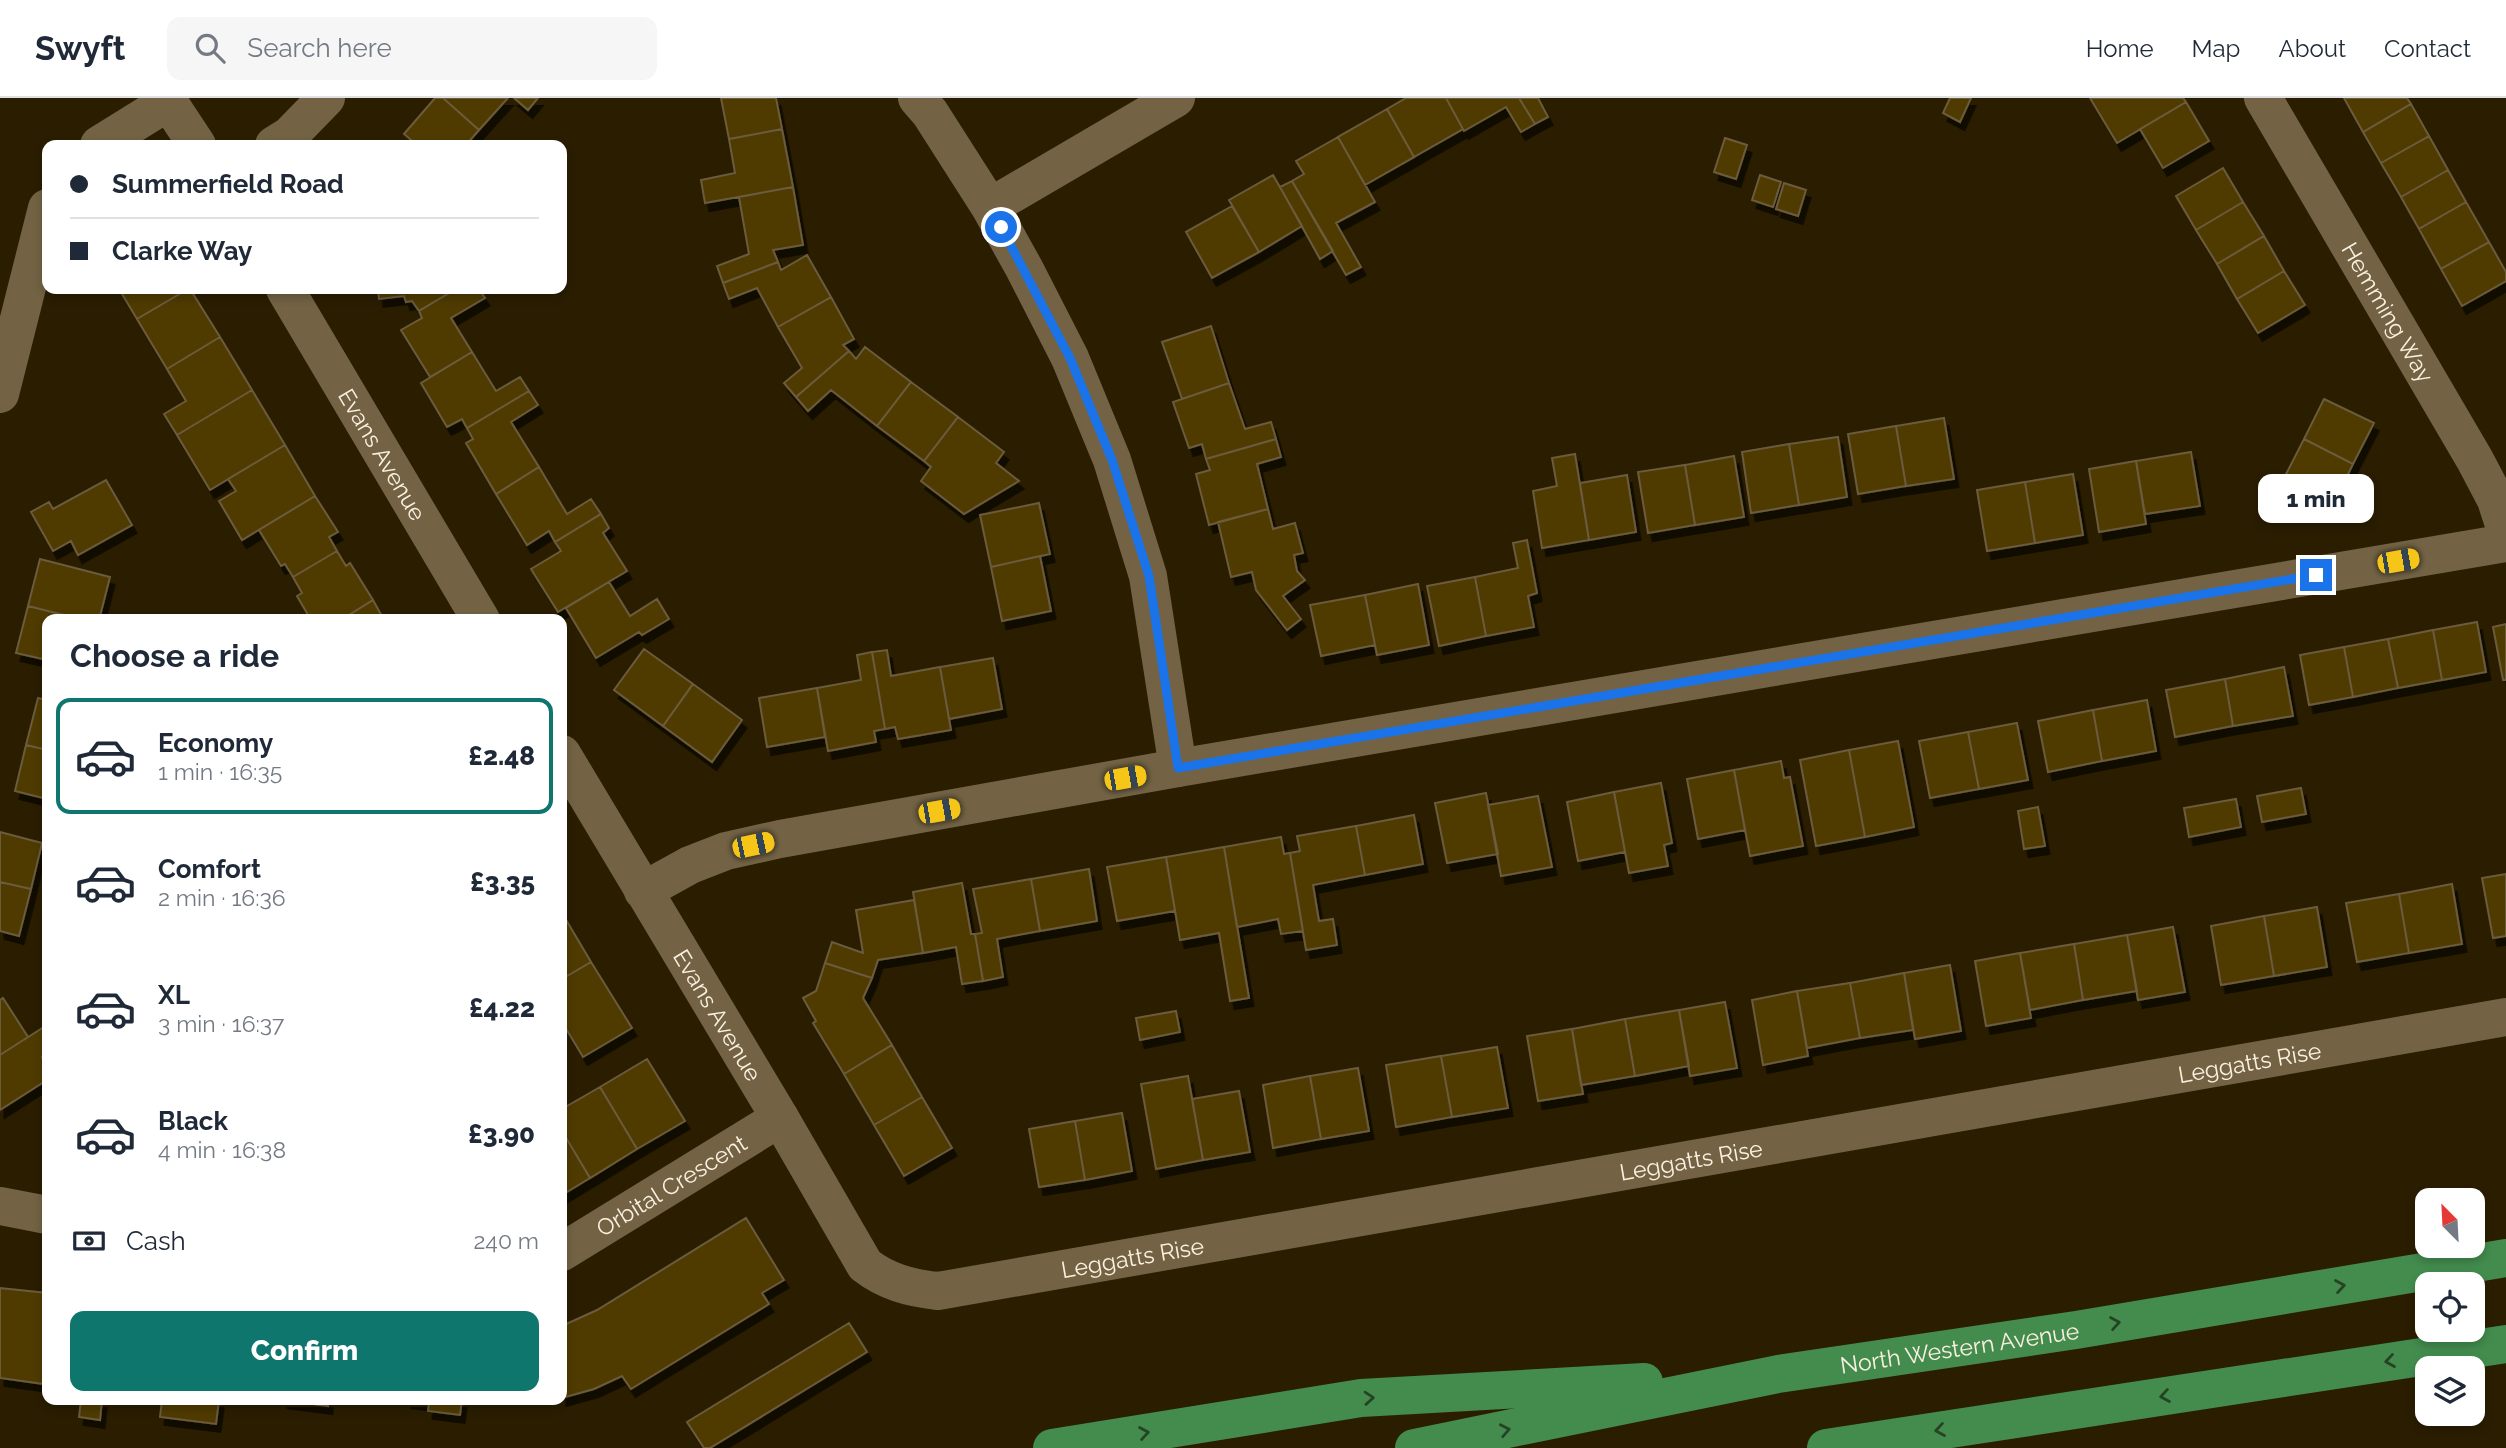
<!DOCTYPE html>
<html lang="en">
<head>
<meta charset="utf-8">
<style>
	body { margin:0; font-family:Raleway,sans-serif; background:#f6f6f7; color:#1f2937; height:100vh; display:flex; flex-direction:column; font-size:26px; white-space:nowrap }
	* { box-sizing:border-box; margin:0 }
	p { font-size:23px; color:#747a83 }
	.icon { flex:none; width:38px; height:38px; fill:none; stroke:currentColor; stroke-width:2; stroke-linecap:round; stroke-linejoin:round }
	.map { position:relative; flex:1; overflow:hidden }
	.details { position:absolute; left:42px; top:516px; width:525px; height:791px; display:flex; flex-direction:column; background:#fff; border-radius:14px; box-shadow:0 4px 10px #0003 }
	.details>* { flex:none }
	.guide { position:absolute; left:42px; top:42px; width:525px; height:154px; border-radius:14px; box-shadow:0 4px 10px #0003; display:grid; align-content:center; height:154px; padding:0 28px; background:#fff }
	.needle { width:46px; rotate:336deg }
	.fabs { position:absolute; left:2415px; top:1090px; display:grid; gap:14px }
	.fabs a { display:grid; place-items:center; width:70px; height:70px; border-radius:14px; background:#fff; box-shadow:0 4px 10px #0003; font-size:35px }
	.end { position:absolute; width:32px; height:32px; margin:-16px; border:9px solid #1a73e8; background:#fff; box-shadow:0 0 0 4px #fff }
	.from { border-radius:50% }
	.bubble { position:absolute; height:49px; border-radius:14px; background:#fff; box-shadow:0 4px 10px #0003; font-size:23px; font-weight:800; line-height:49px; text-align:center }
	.car { position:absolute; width:21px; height:42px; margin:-21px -10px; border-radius:9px; box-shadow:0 0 5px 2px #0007; background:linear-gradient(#f5c518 24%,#345 0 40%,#f5c518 0 76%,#345 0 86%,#f5c518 0) }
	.guide b { display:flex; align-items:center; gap:24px; height:66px; font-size:26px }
	.guide b+b { border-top:2px solid #e0e1e3 }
	.guide i { width:18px; height:18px; background:#1f2937 }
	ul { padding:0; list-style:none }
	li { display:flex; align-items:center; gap:21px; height:116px; margin:0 14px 10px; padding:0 14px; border:4px solid transparent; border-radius:14px }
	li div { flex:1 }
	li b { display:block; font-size:26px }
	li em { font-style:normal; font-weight:800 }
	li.on { border-color:#0f766e }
	li>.icon { width:63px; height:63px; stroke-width:1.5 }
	h2 { padding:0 28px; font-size:32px; line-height:84px }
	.pay { display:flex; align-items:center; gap:18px; height:77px; padding:0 28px; font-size:26px }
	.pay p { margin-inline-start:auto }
	.primary-button { display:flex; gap:14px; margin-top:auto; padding:14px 28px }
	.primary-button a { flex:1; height:80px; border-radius:14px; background:#0f766e; color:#fff; font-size:28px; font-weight:800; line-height:80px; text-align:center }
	header { display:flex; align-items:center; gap:42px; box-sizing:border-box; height:98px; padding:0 35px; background:#fff; border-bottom:2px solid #e0e1e3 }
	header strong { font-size:33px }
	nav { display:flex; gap:38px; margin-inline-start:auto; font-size:24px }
	.search { width:490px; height:63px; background:#f6f6f7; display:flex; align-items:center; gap:18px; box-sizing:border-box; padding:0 24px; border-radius:14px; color:#747a83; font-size:26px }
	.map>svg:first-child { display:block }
	.building { fill:#503a04; stroke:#6a5b3c; stroke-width:2; filter:url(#shadow) }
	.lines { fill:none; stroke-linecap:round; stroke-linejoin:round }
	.minor { stroke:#736344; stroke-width:38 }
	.trunk { stroke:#438c4e; stroke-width:38 }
	.oneway { stroke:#264324 }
	.route { stroke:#1a73e8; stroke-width:9 }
	.labels { text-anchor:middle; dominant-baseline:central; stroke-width:6; stroke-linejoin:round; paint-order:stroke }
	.street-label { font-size:23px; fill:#faf1e0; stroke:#0e0801 }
</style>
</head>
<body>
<header>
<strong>Swyft</strong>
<div class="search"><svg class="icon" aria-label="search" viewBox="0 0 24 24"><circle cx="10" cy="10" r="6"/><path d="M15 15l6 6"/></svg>Search here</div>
<nav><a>Home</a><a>Map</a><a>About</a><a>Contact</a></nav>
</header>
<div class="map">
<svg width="2506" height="1350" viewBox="0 0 2506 1350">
	<defs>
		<filter id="shadow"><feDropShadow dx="4.5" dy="8" stdDeviation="0" flood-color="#0009"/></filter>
	</defs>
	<rect width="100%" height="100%" fill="#2a1d00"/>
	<path class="building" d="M435,0H443L479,32L466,47H417L404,36Z
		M443,0H508L479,32Z
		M514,0H538L528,12Z
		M721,0H776L782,31L729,41Z
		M1406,0H1446L1463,31L1414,59L1387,11Z
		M1446,0H1519L1535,26L1521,34L1506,9L1464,33Z
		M1519,0H1538L1548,19L1535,26Z
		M1950,0H1971L1960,24L1943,15Z
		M2090,0H2183L2186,4L2117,45Z
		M2344,0H2407L2411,6L2363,34Z
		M2186,4L2209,43L2163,70L2140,31Z
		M2411,6L2429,38L2381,65L2363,34Z
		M1387,11L1414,59L1365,87L1338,39Z
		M782,31L793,89L705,105L701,82L735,75L729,41Z
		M2429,38L2448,72L2401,99L2381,65Z
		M1338,39L1375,104L1336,125L1361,169L1346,177L1292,83L1304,76L1296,63Z
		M1725,40L1747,47L1736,81L1714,74Z
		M2223,70L2243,104L2196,132L2176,98Z
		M2448,72L2466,104L2419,131L2401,99Z
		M1273,77L1302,128L1259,154L1229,102Z
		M1760,77L1781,84L1773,109L1752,102Z
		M1292,83L1333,153L1320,161L1280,89Z
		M1784,85L1806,92L1798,118L1776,111Z
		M793,89L803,147L773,152L778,164L723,185L717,168L749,156L739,99Z
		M2243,104L2264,138L2217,166L2196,132Z
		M2466,104L2489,144L2441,171L2419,131Z
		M1232,108L1259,154L1212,180L1186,134Z
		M2264,138L2284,173L2237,201L2217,166Z
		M2489,144L2506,174V183L2462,208L2441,171Z
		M807,157L831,199L778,229L757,190L729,201L723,185L778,164L781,172Z
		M2284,173L2305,207L2258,235L2237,201Z
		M119,191H188L137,221Z
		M188,191H190L220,239L167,271L137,221Z
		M378,191H456L419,213L412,203L406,204L404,198L379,201Z
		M456,191H479L485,200L451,220L472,254L430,279L401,232L422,220L419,213Z
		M831,199L854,241L843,247L849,253L796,299L784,285L802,270L778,229Z
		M1211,228L1229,285L1182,301L1162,244Z
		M220,239L252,292L177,337L164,316L186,303L167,271Z
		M865,249L911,284L877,328L831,292L808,313L796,299L849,253L856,261Z
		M472,254L496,293L520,279L529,293L467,330L462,321L447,329L421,285Z
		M911,284L958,319L924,363L877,328Z
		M1229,285L1245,331L1271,324L1276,341L1206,361L1202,346L1189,350L1173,304Z
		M252,292L285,347L210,392L177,337Z
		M529,293L538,307L511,324L539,369L496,396L466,345L473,341L467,330Z
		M2324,301L2374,325L2353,366L2304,341Z
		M958,319L1004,354L996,365L1019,383L964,416L921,383L931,369L924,363Z
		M1944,320L1954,381L1906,388L1896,328Z
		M1896,328L1906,388L1858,396L1848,336Z
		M1838,339L1847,399L1799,407L1789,346Z
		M1276,341L1281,359L1257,366L1268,411L1209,427L1196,376L1210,372L1206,361Z
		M2304,341L2353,366L2333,407L2283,382Z
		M1789,346L1799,407L1751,415L1742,354Z
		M285,347L315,398L242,442L219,403L236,393L228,381Z
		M2191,354L2200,408L2145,416L2136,363Z
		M1575,356L1589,442L1542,450L1533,393L1557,388L1552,360Z
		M1734,358L1744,419L1695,427L1685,367Z
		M2136,363L2146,426L2099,434L2089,371Z
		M1685,367L1695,427L1648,435L1638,374Z
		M539,369L567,416L591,401L601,416L555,444L549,433L527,447L496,396Z
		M2073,376L2083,437L2035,445L2025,384Z
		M1627,377L1636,434L1589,442L1580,385Z
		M106,382L132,427L78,457L71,443L53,453L31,414L49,404L53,411Z
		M2025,384L2035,445L1987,453L1977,392Z
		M315,398L338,434L329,439L337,453L293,479L285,466L281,468L259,432Z
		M1039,405L1050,456L991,469L980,417Z
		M1268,411L1273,431L1295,425L1303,455L1294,457L1297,473L1305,482L1283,498L1301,521L1287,532L1256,492L1252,474L1231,479L1218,424Z
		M601,416L609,430L603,435L627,473L558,514L531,471L561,453L555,444Z
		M1527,442L1537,495L1528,498L1534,529L1486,538L1475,479L1518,470L1513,445Z
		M337,453L346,468L350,465L373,502L341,522H311L297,498L302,495L293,479Z
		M1040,458L1051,513L1002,523L991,469Z
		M40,461L110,479L99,522H84L28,508Z
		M1475,479L1486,538L1439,548L1427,488Z
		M609,484L630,518L657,501L669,521L642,537L639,534L596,560L566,510Z
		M1418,486L1429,547L1377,557L1365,497Z
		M1365,497L1375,547L1321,558L1310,507Z
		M373,502L384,522H341Z
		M28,508L84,522H47V562L16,555Z
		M2477,524L2486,574L2442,582L2433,532Z
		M2506,526V582H2503L2493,529Z
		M2433,532L2442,582L2398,590L2388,541Z
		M2388,541L2398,590L2353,599L2344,549Z
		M2344,549L2353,599L2309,607L2300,557Z
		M644,551L693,586L663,628L614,592Z
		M887,552L891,578L940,569L951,632L898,641L895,629L885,631L872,554Z
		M872,554L885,631L874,633L876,644L828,653L817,590L861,582L857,557Z
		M993,560L1002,611L949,621L940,569Z
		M2284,569L2293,618L2233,628L2225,581Z
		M2225,581L2233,628L2175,639L2166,592Z
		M693,586L742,622L712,664L663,628Z
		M817,590L825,639L767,649L759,600Z
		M38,600L47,602V652L26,647Z
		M2147,602L2156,653L2102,663L2093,612Z
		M2093,612L2102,663L2048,674L2038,623Z
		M2017,625L2028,682L1979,691L1968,634Z
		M1968,634L1979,691L1930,700L1919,643Z
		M1898,643L1914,729L1865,739L1849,652Z
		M26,647L47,652V701L15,693Z
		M1849,652L1865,739L1816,748L1800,662Z
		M1781,663L1784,680L1790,679L1803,748L1750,758L1734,672Z
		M1734,672L1745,732L1698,741L1687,681Z
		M1661,685L1672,745L1664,747L1668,768L1629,775L1614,694Z
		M2301,690L2306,716L2262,724L2257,698Z
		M1614,694L1625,754L1578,763L1567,704Z
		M1486,695L1498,756L1447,765L1435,705Z
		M1538,698L1552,769L1501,778L1488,707Z
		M2236,701L2241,729L2189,739L2184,710Z
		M2038,709L2045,748L2024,751L2018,713Z
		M1414,717L1423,766L1365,777L1356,728Z
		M1356,728L1365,777L1313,787L1319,823L1333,821L1337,847L1306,852L1290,755L1300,753L1297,738Z
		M0,734L42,745L31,791L0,784Z
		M1281,739L1284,756L1290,755L1303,833L1281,836L1278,821L1237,829L1224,749Z
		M1224,749L1249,900L1230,903L1219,835L1180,842L1166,759Z
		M1166,759L1175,813L1117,823L1107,769Z
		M1089,771L1097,823L1040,833L1031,781Z
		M2506,776V838L2493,840L2482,780Z
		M1031,781L1040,833L997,841L1003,879L983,883L975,836L982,835L973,791Z
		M0,784L31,791L19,838L0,833Z
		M962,785L971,836H975L983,883L962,886L956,849L923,855L913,794Z
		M2452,786L2462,846L2409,855L2399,796Z
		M2399,796L2409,855L2357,864L2346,805Z
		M914,802L923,855L878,862L872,880L825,865L832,844L863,855L856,812Z
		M2317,809L2327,869L2274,878L2264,818Z
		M562,815L591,864L562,881Z
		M2264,818L2274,878L2221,887L2211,828Z
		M2173,829L2185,894L2138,902L2127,837Z
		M2127,837L2137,893L2083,902L2074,846Z
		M2074,846L2083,902L2030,912L2020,855Z
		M2020,855L2031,920L1986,928L1975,863Z
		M591,864L632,930L583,959L562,924V881Z
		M825,865L872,880L863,900L892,947L844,976L813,925L816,923L803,900L816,893Z
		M1950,867L1961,933L1915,941L1904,875Z
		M1904,875L1913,932L1860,940L1850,885Z
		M1850,885L1860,940L1807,950L1797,893Z
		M1797,893L1808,958L1763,967L1752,902Z
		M3,900L28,939L0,957V902Z
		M1725,904L1737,970L1690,978L1679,912Z
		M1679,912L1689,968L1635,978L1625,921Z
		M1176,913L1180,934L1140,942L1136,920Z
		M1625,921L1635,978L1581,987L1572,931Z
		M47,927V955L42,959L47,968V982L0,1012V957Z
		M1572,931L1583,996L1538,1003L1527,938Z
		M892,947L922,999L874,1027L844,976Z
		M1497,949L1508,1010L1452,1019L1441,958Z
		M1441,958L1452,1019L1396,1029L1386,967Z
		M647,961L685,1023L637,1051L600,989Z
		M1358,970L1369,1033L1321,1041L1310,978Z
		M1188,978L1203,1062L1156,1071L1141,986Z
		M1310,978L1321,1041L1273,1050L1263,987Z
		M600,989L637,1051L590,1080L562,1033V1011Z
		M1239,993L1250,1054L1203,1062L1192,1001Z
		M922,999L952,1050L904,1078L874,1027Z
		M1122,1015L1132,1073L1085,1082L1075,1023Z
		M1075,1023L1085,1082L1039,1089L1029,1031Z
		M562,1033L590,1080L562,1097Z
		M746,1120L784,1182L762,1195L769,1206L631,1291L622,1278L594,1291L562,1300V1228L597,1212Z
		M0,1190L47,1195V1261L44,1286L0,1280Z
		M849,1225L867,1254L710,1350H704L687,1324Z
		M81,1302H102L100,1322L79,1319Z
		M162,1302H219L216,1326L160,1319Z
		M282,1302H328V1308Z
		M406,1302H462L460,1317L428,1313L429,1305Z"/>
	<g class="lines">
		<g class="minor">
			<path d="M166,0L197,47"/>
			<path d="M917,0L930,15L990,109L1024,170L1070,260L1112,362L1148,478L1178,670"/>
			<path id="s1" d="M2263,0L2475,362L2496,402L2506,433"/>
			<path d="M99,47L168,4"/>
			<path d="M274,47L290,37L326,0"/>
			<path d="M990,109L1176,0"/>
			<path id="s2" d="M285,191L481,522"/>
			<path d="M0,296L47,110"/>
			<path id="s3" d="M562,656L780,1020L865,1167C887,1184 910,1190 938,1193L2506,919"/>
			<path d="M643,793L690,767L726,753L780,741L1178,670L2506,445"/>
			<path d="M0,1108L47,1117"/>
			<path id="s4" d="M562,1154L780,1020"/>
		</g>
		<g class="trunk">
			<path d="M1052,1350L1361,1300L1644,1284"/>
			<path id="s5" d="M1414,1350L1778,1276L2076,1232L2506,1160"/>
			<path d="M1826,1350L2506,1246"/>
		</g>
	</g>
	<defs><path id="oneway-chevron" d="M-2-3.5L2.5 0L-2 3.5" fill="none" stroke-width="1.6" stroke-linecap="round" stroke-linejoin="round" transform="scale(1.75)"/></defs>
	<g class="oneway">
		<use href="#oneway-chevron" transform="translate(2340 1188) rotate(-10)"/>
		<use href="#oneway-chevron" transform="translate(2115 1225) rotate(-10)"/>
		<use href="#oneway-chevron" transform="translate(2390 1263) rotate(171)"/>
		<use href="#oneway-chevron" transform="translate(2165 1298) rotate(171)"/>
		<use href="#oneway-chevron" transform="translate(1369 1300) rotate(-4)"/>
		<use href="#oneway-chevron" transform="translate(1505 1332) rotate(-11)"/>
		<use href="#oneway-chevron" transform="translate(1940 1332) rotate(171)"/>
		<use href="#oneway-chevron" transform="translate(1144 1335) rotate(-9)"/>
	</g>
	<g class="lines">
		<path class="route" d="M1001,129L1070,260L1112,362L1149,478L1178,670L2316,477"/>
	</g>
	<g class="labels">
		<g class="street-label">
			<text stroke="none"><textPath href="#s1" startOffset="248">Hemming Way</textPath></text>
			<text stroke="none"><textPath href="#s2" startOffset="192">Evans Avenue</textPath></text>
			<text stroke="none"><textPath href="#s3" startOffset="304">Evans Avenue</textPath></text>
			<text stroke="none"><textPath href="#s3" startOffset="2004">Leggatts Rise</textPath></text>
			<text stroke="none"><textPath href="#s3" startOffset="1437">Leggatts Rise</textPath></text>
			<text stroke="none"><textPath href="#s4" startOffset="128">Orbital Crescent</textPath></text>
			<text stroke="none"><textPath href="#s3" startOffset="870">Leggatts Rise</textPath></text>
			<text stroke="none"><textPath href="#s5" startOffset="555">North Western Avenue</textPath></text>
		</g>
	</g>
</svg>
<div class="fabs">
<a><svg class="needle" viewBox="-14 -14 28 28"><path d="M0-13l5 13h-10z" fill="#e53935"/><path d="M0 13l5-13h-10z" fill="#747a83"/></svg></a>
<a><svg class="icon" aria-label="locate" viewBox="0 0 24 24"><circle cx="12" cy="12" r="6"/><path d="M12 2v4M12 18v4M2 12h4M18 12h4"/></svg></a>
<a><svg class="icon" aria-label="layers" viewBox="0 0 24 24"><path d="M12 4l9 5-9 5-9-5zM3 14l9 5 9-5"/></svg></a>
</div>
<i class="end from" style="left:1001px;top:129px"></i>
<i class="end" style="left:2316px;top:477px"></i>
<div class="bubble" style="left:2258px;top:376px;width:116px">1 min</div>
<i class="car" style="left:2398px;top:463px;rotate:80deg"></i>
<i class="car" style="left:1125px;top:680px;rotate:80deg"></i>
<i class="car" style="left:939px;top:713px;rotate:80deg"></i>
<i class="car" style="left:753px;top:747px;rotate:78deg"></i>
<div class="guide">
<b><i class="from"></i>Summerfield Road</b>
<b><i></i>Clarke Way</b>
</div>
<section class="details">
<h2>Choose a ride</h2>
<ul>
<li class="on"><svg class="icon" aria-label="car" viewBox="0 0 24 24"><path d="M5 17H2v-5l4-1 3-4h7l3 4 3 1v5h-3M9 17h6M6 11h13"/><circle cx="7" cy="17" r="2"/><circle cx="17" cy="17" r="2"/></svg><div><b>Economy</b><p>1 min · 16:35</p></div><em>£2.48</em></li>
<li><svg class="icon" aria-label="car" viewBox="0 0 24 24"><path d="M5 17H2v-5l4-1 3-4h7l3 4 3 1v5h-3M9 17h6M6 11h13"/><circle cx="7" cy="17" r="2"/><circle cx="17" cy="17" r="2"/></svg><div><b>Comfort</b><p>2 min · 16:36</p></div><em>£3.35</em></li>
<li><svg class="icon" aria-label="car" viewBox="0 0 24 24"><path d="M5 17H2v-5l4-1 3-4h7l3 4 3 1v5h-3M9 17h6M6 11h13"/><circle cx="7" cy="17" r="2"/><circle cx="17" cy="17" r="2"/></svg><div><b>XL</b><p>3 min · 16:37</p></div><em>£4.22</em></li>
<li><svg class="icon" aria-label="car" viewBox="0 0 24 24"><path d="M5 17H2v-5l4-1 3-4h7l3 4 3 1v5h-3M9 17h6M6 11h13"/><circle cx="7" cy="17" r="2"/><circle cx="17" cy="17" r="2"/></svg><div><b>Black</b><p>4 min · 16:38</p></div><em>£3.90</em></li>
</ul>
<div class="pay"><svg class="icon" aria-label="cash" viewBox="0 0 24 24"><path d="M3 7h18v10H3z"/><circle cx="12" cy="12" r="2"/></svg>Cash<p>240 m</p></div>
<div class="primary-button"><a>Confirm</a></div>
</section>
</div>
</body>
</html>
